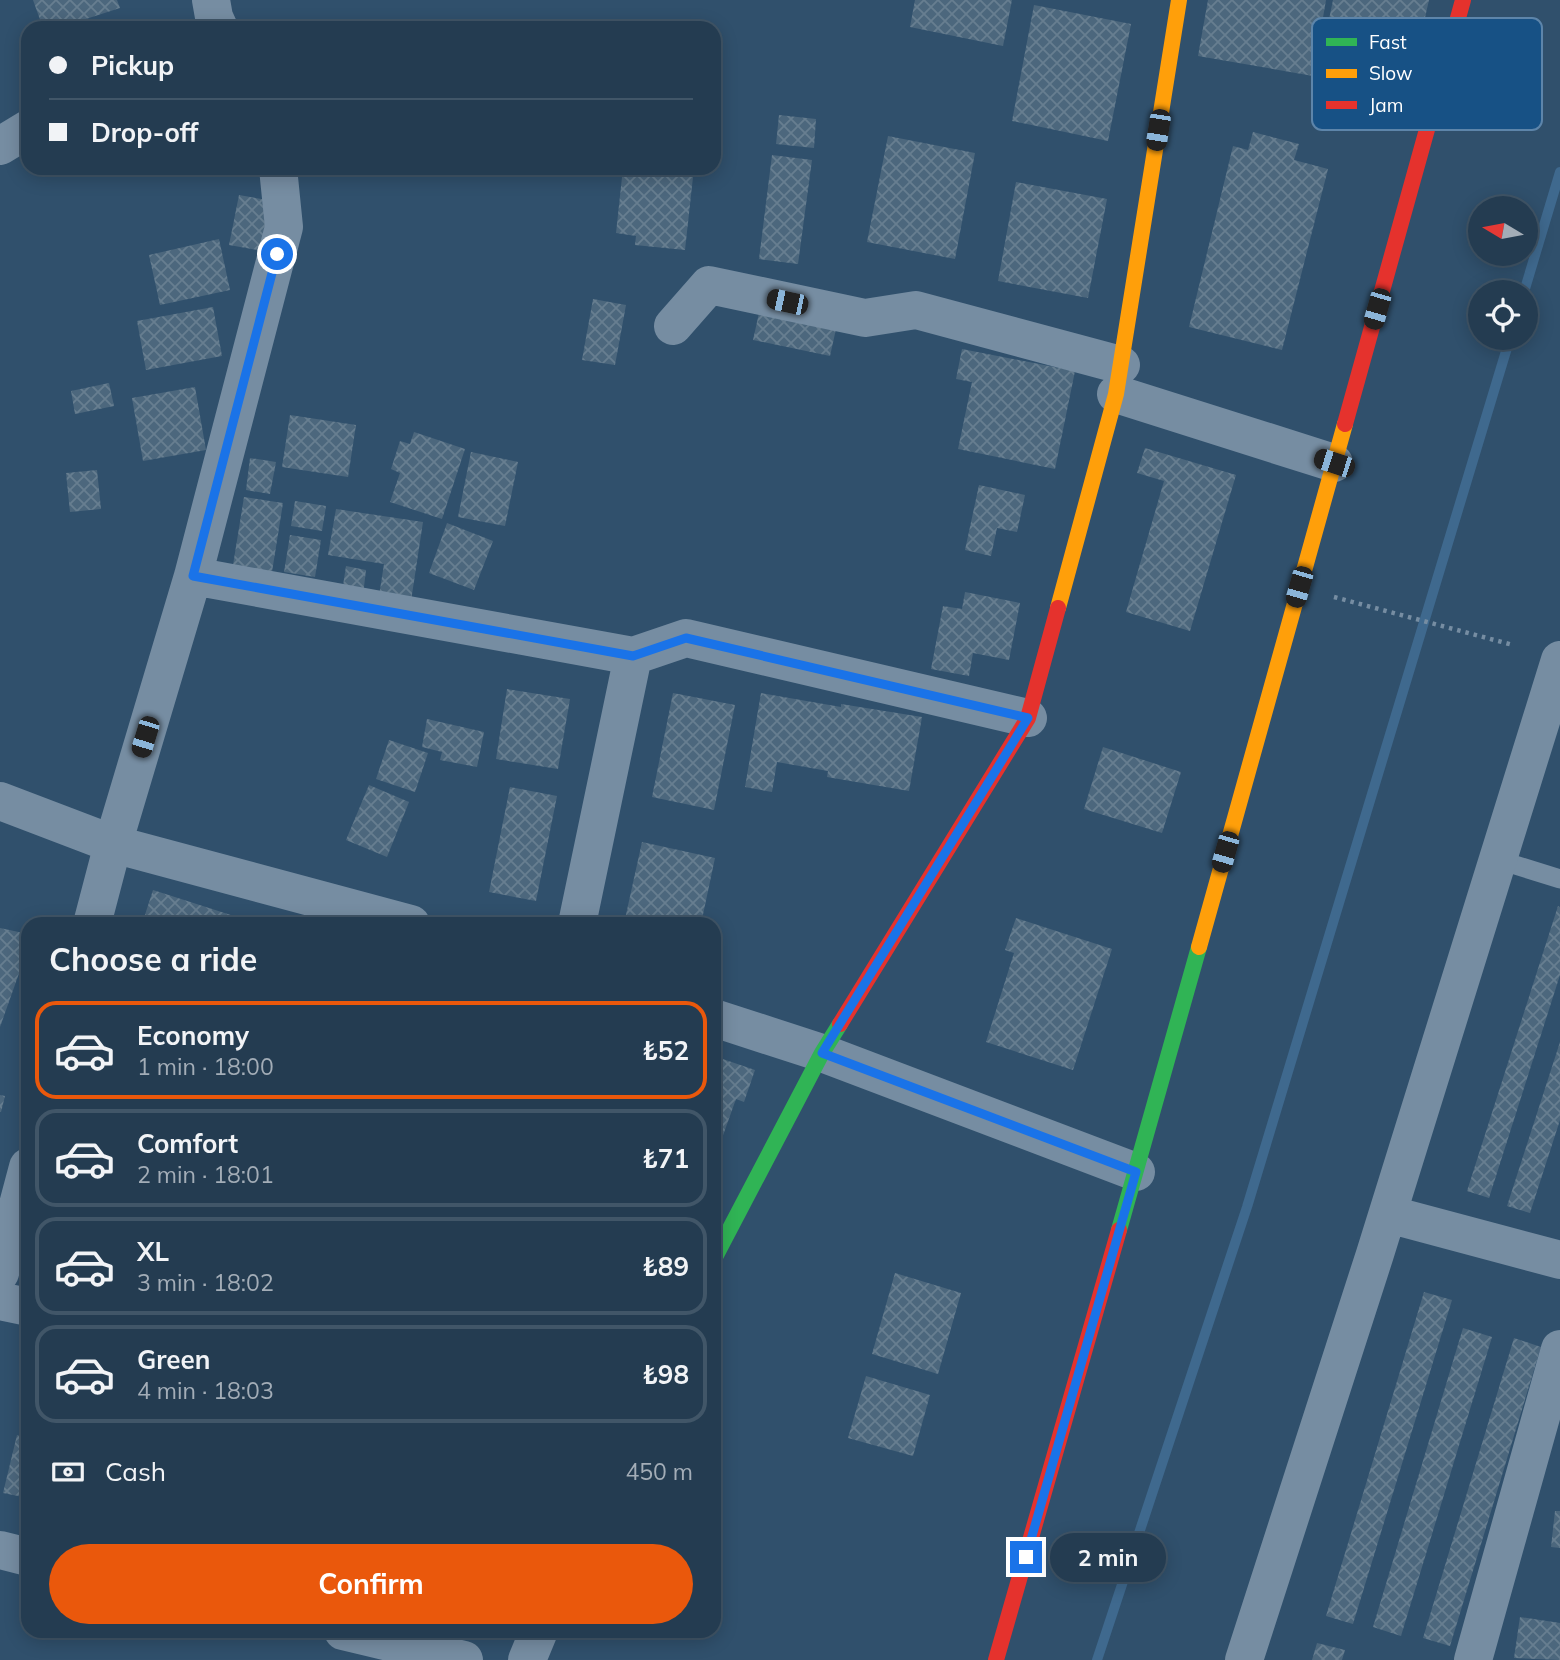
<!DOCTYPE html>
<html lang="en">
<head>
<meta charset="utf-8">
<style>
	body { margin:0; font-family:Mulish,sans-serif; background:#30475b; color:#f1f3f6; height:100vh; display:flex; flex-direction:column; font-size:26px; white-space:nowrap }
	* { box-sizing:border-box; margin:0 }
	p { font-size:23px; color:#a3adb7 }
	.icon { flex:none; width:38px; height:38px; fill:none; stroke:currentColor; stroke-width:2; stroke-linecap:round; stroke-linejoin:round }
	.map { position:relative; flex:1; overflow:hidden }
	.panel { position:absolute; left:21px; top:917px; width:700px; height:721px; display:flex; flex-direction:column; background:#243c51; border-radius:21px; box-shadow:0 4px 18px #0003,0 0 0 2px #415668 }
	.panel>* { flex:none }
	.hud { position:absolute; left:21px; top:21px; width:700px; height:154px; border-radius:21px; box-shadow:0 4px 18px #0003,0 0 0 2px #415668; display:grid; align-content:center; height:154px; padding:0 28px; background:#243c51 }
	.needle { width:46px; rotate:280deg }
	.controls { position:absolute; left:1468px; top:196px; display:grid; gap:14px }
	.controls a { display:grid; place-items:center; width:70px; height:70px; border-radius:50%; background:#243c51; box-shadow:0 4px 18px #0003,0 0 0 2px #415668; font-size:35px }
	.end { position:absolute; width:32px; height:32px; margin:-16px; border:9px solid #1a73e8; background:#fff; box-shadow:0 0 0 4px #fff }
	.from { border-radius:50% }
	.bubble { position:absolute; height:49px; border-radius:24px; background:#243c51; box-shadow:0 4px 18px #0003,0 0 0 2px #415668; font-size:23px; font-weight:700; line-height:49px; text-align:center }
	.car { position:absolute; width:21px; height:42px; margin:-21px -10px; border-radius:9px; box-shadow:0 0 5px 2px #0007; background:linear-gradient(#222 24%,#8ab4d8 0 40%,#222 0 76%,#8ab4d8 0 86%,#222 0) }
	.hud b { display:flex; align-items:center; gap:24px; height:66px; font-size:26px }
	.hud b+b { border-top:2px solid #415668 }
	.hud i { width:18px; height:18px; background:#f1f3f6 }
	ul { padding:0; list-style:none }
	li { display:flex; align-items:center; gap:21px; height:98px; margin:0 14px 10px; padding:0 14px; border:4px solid #415668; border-radius:21px }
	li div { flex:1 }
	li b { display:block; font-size:26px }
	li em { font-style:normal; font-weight:700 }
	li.selected { border-color:#ea580c }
	li>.icon { width:63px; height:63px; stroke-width:1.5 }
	h2 { padding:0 28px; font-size:32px; line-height:84px }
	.pay { display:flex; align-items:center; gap:18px; height:77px; padding:0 28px; font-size:26px }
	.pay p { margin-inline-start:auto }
	.primary-button { display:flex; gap:14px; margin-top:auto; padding:14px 28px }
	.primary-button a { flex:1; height:80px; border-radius:42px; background:#ea580c; color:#fff; font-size:28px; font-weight:700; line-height:80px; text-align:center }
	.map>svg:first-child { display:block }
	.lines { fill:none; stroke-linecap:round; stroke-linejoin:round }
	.stream { stroke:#3f698e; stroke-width:10 }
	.building { fill:url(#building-cross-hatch) }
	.path { stroke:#768da2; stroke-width:4.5; stroke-dasharray:3.5 5; stroke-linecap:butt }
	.lane { stroke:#768da2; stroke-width:19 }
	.street { stroke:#768da2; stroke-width:38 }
	.fast { stroke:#30b455; stroke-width:16 }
	.slow { stroke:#ff9f0a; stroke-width:16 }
	.jam { stroke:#e5322d; stroke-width:16 }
	.route { stroke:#1a73e8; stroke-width:9 }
	.key { fill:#175185; stroke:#5d85aa; stroke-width:2 }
	.key-label { font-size:19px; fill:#fff }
</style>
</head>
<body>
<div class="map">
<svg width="1560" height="1660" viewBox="0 0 1560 1660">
	<defs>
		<pattern id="building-cross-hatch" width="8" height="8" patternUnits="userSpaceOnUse" patternTransform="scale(1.75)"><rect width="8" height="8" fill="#4c677d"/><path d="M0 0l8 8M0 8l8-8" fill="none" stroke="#677e90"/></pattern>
	</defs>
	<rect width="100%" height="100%" fill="#30506c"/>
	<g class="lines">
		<path class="stream" d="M1524,292L1560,172
			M1097,1660L1247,1207L1510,338"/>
	</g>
	<path class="building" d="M33,0H117L120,8L58,28H43Z
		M915,0H1012L1003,46L910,27Z
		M1208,0H1326L1313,76L1198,56Z
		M1333,0H1429L1409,88L1319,68Z
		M1034,5L1131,24L1108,141L1012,121Z
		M779,115L816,119L814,148L776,144Z
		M1253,132L1299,144L1294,160L1328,169L1282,350L1189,327L1233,146L1248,150Z
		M888,136L975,153L955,259L867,242Z
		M772,155L812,160L798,264L759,259Z
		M623,168H694L685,250L635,245L636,236L616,233Z
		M1016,182L1107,199L1088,298L998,281Z
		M239,195L273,201L263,251L229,245Z
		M219,239L230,290L160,305L149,255Z
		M593,299L626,305L615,365L582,360Z
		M761,304L838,320L830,356L753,340Z
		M213,307L222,356L146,370L137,321Z
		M962,349L1075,371L1055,469L958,449L972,382L956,379Z
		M109,383L114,406L75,414L71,391Z
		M195,387L206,450L143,461L132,398Z
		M290,415L356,425L348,477L282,467Z
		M414,432L465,449L442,519L390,502L400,473L391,469L400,441L410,444Z
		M1145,448L1236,475L1190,631L1126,612L1164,481L1137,473Z
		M471,452L518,462L505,526L458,517Z
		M250,458L276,462L270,494L246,490Z
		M97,470L101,509L70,512L66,473Z
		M979,485L1025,495L1017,532L997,528L991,556L965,550Z
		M244,497L283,503L272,572L233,565Z
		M295,501L326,506L322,531L291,526Z
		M336,509L423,522L411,601L379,596L384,564L328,555Z
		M447,523L493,541L474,590L429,573Z
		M290,535L321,540L315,577L284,572Z
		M346,566L366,570L363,595L342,592Z
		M965,592L1020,603L1009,660L973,653L969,676L931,669L943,606L962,609Z
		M507,689L570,699L558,769L496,759Z
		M673,693L735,705L714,810L652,797Z
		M761,693L841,707V704L922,717L909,791L827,777L828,771L777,762L772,792L745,787Z
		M427,719L484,732L477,767L440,760L442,752L422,747Z
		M389,740L428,753L415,792L376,779Z
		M1103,747L1181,772L1162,833L1084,809Z
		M369,785L409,802L387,857L346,840Z
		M510,787L557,796L536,901L489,892Z
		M642,842L715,858L701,924H631L625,919Z
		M153,890L237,917L234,924H142Z
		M1558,906L1560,907V975L1489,1198L1467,1191Z
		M273,915L299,923L298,924H270Z
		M1016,918L1112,949L1073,1070L986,1042L1014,953L1005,950Z
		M0,928L28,934V948L0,1027Z
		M1560,1042V1120L1530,1213L1507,1206Z
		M714,1056L755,1070L744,1102L736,1099L721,1141L714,1138Z
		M0,1095L5,1096L1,1112H0Z
		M895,1273L961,1293L938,1374L872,1354Z
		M1424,1292L1452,1300L1353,1624L1326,1616Z
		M1463,1328L1492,1337L1401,1636L1373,1627Z
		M1514,1338L1541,1347L1450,1646L1423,1638Z
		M866,1376L930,1395L913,1456L848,1438Z
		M17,1435L28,1438V1498L3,1493Z
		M1555,1511H1560V1548L1551,1547Z
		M1520,1617L1560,1623V1660L1514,1658Z
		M1317,1643L1345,1650L1342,1660H1312Z"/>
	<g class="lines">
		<path class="path" d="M1334,597L1513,645"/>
		<path class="lane" d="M1499,860L1560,879"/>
		<path class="street" d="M211,0L214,17L219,28
			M0,146L28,129
			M673,326L709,285L865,318L916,310L1121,365
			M1116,394L1334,463
			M193,576L633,656L686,638L1028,718
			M0,801L113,844L411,924
			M92,924L113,844L193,576L284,227L278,168
			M577,924L633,656
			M714,1018L822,1053L1136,1172
			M1388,1214L1560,1260
			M0,1273L28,1167
			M0,1301L28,1307
			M0,1550L28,1557
			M343,1631L464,1660
			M527,1660L539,1631
			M1244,1660L1375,1254L1560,660
			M1473,1660L1560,1349"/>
		<path class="fast" d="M1119,1230L1199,947
			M714,1259L822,1053L840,1024"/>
		<path class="slow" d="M1058,608L1116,394L1179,0
			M1199,947L1345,424"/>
		<path class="jam" d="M1345,424L1463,0
			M840,1024L1028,718L1058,608
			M996,1660L1119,1230"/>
	</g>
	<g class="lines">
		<path class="route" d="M277,254L193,576L633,656L686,638L1028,718L822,1053L1136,1172L1026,1557"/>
	</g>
	<rect x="1312" y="18" width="230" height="112" rx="10" class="key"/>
	<rect x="1326" y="38" width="31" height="8" fill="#30b455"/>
	<rect x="1326" y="69" width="31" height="9" fill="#ff9f0a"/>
	<rect x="1326" y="101" width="31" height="8" fill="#e5322d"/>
	<g class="key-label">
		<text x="1369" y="49">Fast</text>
		<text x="1369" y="80">Slow</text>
		<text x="1369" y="112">Jam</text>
	</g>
</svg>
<div class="controls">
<a><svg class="needle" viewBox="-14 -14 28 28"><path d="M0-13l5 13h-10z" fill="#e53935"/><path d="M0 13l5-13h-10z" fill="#a3adb7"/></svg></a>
<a><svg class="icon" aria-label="locate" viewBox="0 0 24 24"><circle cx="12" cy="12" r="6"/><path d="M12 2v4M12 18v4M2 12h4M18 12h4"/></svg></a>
</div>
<i class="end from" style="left:277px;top:254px"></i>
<i class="end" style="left:1026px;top:1557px"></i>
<div class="bubble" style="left:1050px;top:1533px;width:116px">2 min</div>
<i class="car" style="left:1158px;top:130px;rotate:189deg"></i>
<i class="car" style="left:787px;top:302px;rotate:282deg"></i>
<i class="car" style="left:1377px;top:309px;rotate:196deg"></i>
<i class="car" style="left:1334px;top:463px;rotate:288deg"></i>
<i class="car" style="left:1299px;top:587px;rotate:196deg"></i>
<i class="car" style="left:145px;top:737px;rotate:197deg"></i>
<i class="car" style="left:1225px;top:852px;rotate:196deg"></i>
<div class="hud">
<b><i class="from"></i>Pickup</b>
<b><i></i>Drop-off</b>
</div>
<section class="panel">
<h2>Choose a ride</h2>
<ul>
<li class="selected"><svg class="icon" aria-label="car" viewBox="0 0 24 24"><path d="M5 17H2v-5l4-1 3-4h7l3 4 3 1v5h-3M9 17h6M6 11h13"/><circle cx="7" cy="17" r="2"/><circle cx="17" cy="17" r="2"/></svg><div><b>Economy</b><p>1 min · 18:00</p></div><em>₺52</em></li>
<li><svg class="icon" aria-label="car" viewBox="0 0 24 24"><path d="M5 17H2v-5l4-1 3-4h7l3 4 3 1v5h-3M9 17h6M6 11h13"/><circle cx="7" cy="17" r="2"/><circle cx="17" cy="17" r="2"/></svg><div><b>Comfort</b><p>2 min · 18:01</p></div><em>₺71</em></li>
<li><svg class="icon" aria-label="car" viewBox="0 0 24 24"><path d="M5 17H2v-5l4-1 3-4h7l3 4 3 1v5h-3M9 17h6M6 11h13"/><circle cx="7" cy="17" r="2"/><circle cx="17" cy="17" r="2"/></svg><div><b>XL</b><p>3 min · 18:02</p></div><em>₺89</em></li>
<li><svg class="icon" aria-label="car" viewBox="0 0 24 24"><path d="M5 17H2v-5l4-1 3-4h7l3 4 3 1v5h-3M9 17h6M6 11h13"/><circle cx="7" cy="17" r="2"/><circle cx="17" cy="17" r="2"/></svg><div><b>Green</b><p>4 min · 18:03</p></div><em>₺98</em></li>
</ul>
<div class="pay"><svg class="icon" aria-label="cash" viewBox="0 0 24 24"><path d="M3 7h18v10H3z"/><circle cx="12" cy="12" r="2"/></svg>Cash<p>450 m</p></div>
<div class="primary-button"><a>Confirm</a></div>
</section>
</div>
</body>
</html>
